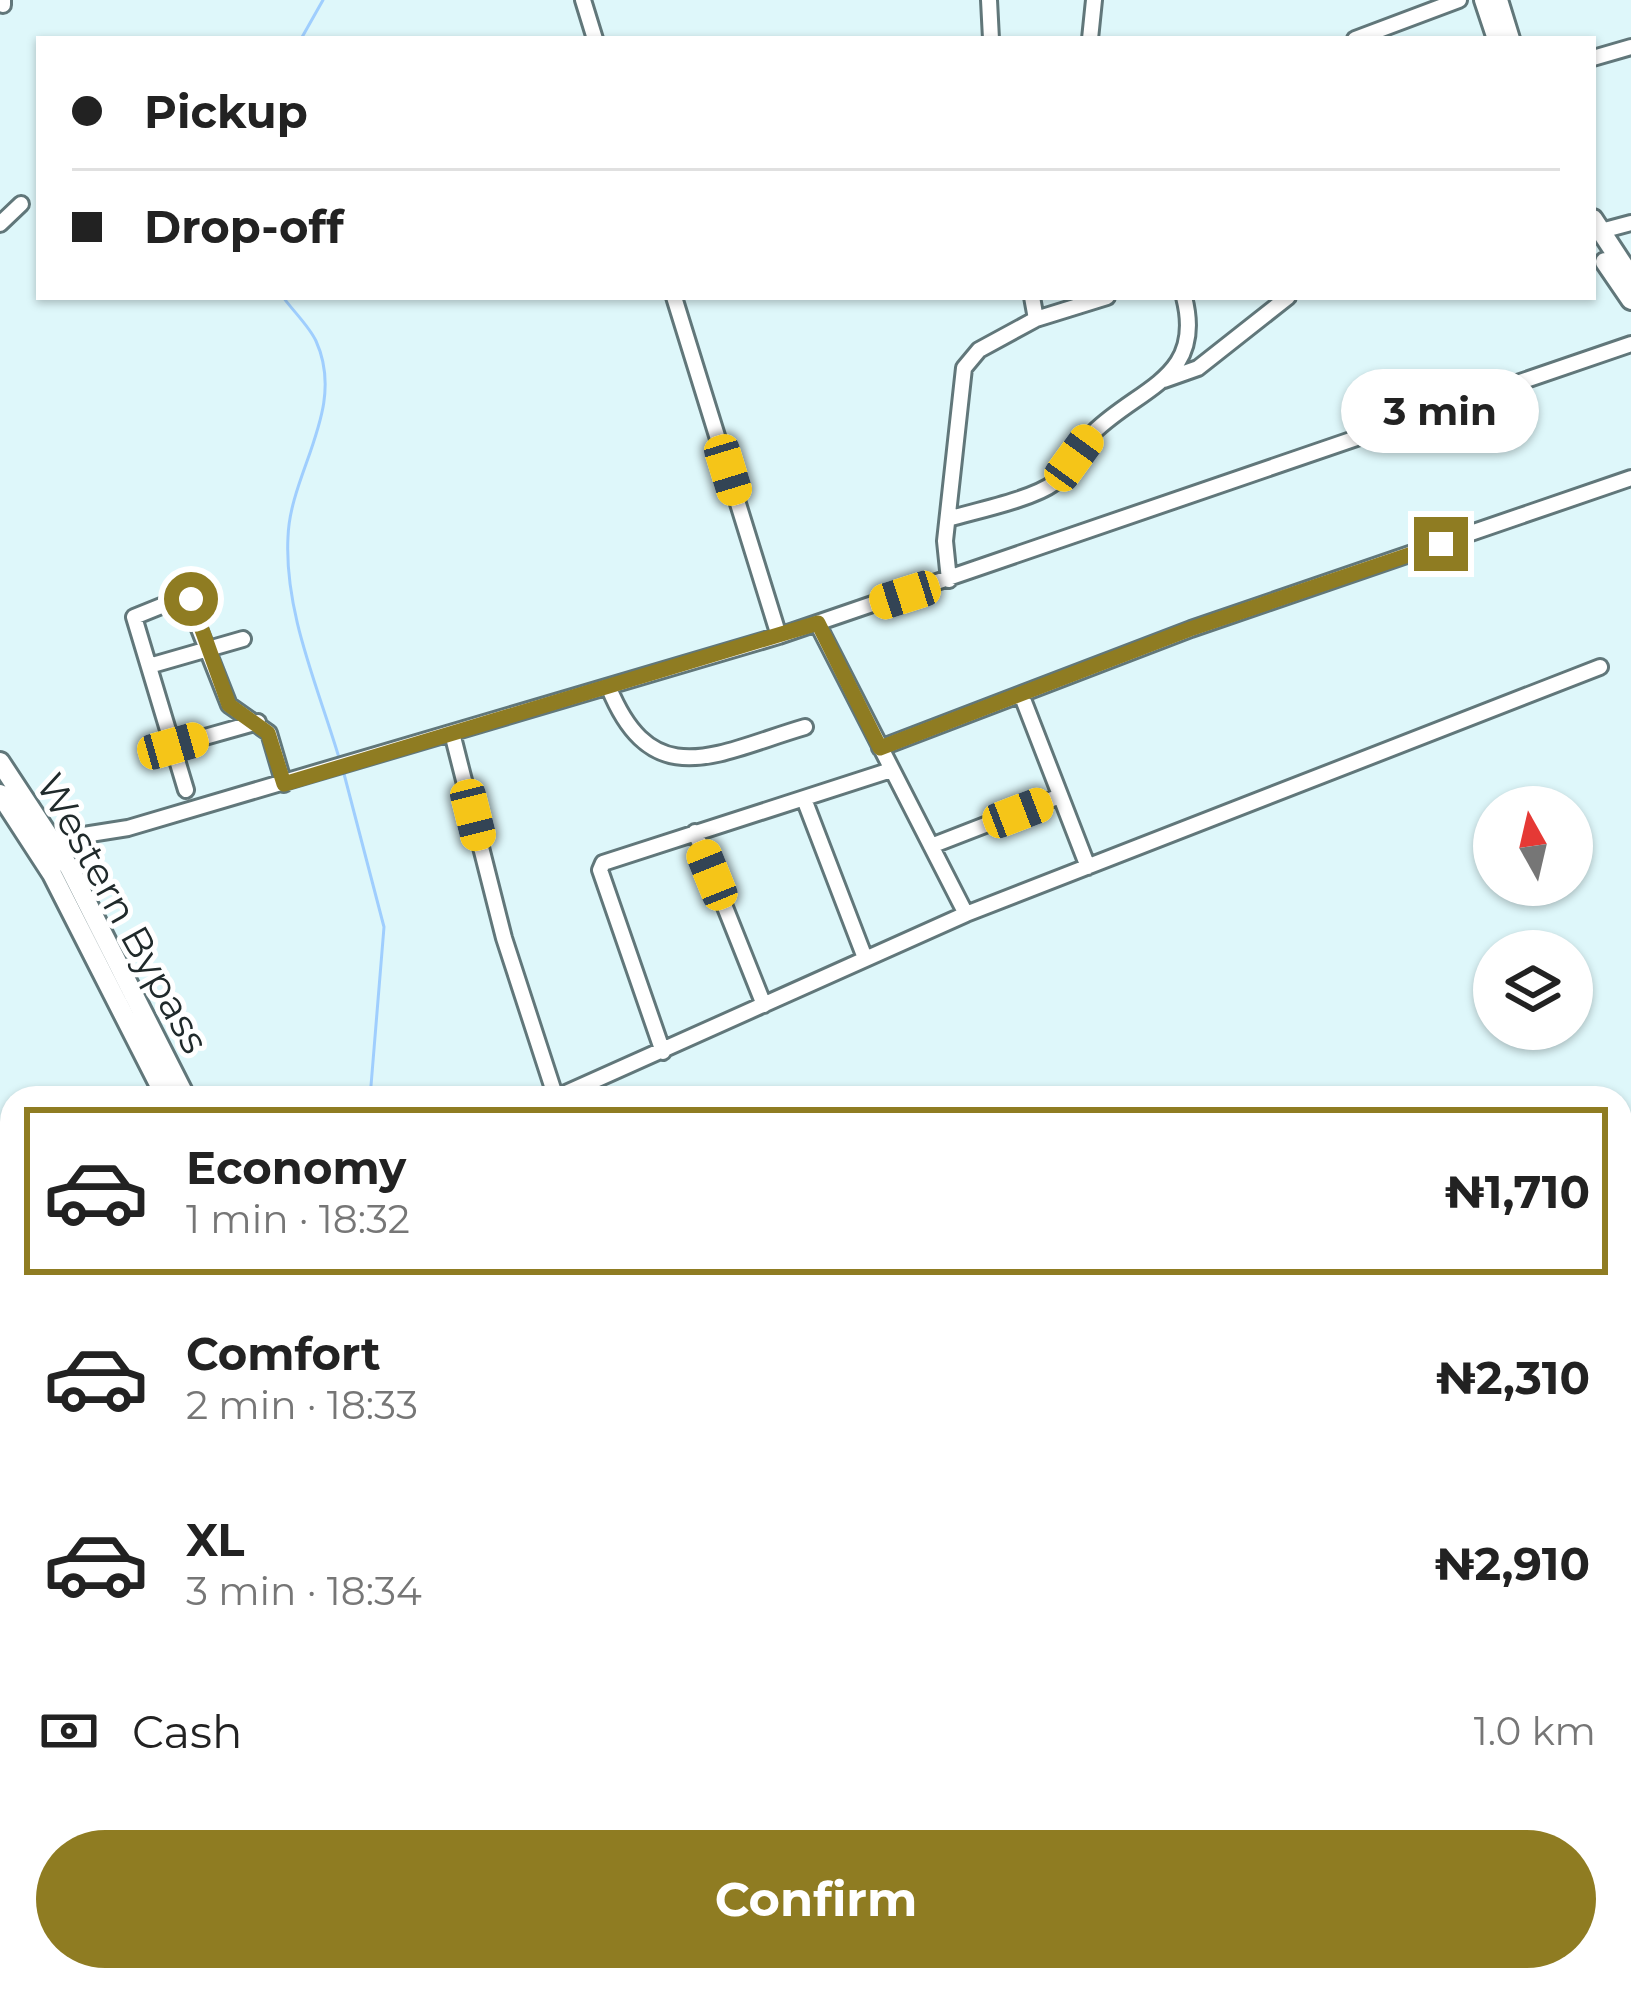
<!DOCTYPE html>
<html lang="en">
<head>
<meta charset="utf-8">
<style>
	body { margin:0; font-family:Montserrat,sans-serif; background:#f2f2f2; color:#222; height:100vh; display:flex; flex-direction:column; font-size:45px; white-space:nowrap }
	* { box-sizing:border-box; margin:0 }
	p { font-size:39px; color:#767676 }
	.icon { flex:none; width:66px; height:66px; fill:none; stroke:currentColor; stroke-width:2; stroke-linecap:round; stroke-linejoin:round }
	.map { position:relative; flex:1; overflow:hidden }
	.drawer { position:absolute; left:0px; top:1086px; width:1632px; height:906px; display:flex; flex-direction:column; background:#fff; border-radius:36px 36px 0 0; box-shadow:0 3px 9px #0004 }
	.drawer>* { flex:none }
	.hud { position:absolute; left:36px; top:36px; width:1560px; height:264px; border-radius:0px; box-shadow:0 3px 9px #0004; display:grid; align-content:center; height:264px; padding:0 36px; background:#fff }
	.needle { width:78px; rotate:352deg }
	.tools { position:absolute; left:1473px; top:786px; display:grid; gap:24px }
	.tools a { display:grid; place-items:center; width:120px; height:120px; border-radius:50%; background:#fff; box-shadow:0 3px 9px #0004; font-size:60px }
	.end { position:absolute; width:54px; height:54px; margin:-27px; border:15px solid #8f7c22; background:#fff; box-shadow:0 0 0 6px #fff }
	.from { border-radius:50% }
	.bubble { position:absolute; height:84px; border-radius:42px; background:#fff; box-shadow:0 3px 9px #0004; font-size:39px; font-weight:700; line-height:84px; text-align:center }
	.car { position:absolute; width:36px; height:72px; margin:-36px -18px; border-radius:15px; box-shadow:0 0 9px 3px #0007; background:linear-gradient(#f5c518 24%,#345 0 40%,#f5c518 0 76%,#345 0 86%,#f5c518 0) }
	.hud b { display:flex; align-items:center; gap:42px; height:114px; font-size:45px }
	.hud b+b { border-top:3px solid #e0e0e0 }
	.hud i { width:30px; height:30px; background:#222 }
	ul { padding:21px 0 0; list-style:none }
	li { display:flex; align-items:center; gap:36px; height:168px; margin:0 24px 18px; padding:0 12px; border:6px solid transparent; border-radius:0px }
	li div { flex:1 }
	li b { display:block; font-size:45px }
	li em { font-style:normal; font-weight:700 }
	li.on { border-color:#8f7c22 }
	li>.icon { width:108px; height:108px; stroke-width:1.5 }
	.pay { display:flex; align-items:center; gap:30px; height:132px; padding:0 36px; font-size:45px }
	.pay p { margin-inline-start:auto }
	.button { display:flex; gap:24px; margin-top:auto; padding:24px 36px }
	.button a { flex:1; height:138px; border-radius:72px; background:#8f7c22; color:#fff; font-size:48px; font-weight:700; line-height:138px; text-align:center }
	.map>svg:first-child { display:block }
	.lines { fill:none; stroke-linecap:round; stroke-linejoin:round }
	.stream { stroke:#9fcefe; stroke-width:3 }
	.minor-casing { stroke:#61777a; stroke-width:20 }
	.major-casing { stroke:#61777a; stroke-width:24 }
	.minor { stroke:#fff; stroke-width:14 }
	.major { stroke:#fff; stroke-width:18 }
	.route { stroke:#8f7c22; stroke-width:15 }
	.labels { text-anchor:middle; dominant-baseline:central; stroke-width:10; stroke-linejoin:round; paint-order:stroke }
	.street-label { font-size:39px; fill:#202a2b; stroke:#fff }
</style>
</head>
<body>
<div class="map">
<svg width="1631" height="1992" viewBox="0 0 1631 1992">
	<rect width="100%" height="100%" fill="#def7fa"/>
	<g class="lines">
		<path class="stream" d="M301,39L323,0
			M283,297C293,311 309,326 316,341C347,409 290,472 288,537C284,613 319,689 340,761
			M343,770L384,927L370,1098
			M311,1992L316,1980"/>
		<g class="minor-casing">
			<path id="minor" d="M583,0L595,39
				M989,0L991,39
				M3,5V0
				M1090,39L1094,0
				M1355,39L1459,0
				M1593,58L1631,47
				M0,224L21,204
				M1601,231L1631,223
				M674,297L779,636
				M1036,319L1107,297
				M1164,380L1198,368L1288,297
				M948,519C975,511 1033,499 1054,483C1071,471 1079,447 1094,432C1140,387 1205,378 1184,297
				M949,580L945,541L964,368L979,350L1036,319L1032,297
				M817,623L966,914
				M149,666L243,639
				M609,688C653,796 719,752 805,727
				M1021,694L1088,867
				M452,733L504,938L556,1098
				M173,746L258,722
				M880,748L1191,629L1631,478
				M186,790L134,617L186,596L229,705L269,733L284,784
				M804,799L865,958
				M695,832L764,1005
				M52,840L128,828L779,636L1631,344
				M931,846L1060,796
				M663,1052L600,870L603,863L891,770
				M555,1098L966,914L1600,667
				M1620,1197L1631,1195
				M0,1294L12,1288
				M0,1380L12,1376
				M0,1561L12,1564
				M1620,1753L1631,1750
				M1,1790L12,1870
				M27,1980L31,1992
				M1092,1980L1096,1992
				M1253,1980L1256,1992
				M1619,1980L1624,1992
				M732,1992L776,1980
				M1055,1992L1066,1980"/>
		</g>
		<g class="major-casing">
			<path id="major" d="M1484,0L1497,39
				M1498,0L1510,39
				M1593,219L1631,277
				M1605,262L1631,300
				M0,762L69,867L186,1098
				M0,794L52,874L166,1098
				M463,1980L467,1992
				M483,1980L486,1992"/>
		</g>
		<use href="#minor" class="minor"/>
		<use href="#major" class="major"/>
	</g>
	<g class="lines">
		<path class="route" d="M191,599L229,705L268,733L284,784L818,623L880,748L1190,629L1441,544"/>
	</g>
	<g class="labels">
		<g class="street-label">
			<text transform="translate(123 913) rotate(61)">Western Bypass</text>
		</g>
	</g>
</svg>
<div class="tools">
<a><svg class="needle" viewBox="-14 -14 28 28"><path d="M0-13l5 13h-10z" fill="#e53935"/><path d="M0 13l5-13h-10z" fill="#767676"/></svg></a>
<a><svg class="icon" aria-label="layers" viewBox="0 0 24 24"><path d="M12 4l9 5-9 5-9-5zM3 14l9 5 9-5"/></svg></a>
</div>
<i class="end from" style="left:191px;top:599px"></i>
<i class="end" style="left:1441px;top:544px"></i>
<div class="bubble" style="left:1341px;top:369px;width:198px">3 min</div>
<i class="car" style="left:1074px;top:458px;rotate:36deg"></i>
<i class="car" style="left:728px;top:470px;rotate:163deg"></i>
<i class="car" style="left:905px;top:595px;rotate:252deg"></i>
<i class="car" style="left:173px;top:746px;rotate:74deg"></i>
<i class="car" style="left:1018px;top:813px;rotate:69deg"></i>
<i class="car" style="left:473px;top:815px;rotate:166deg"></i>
<i class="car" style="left:712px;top:875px;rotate:338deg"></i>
<div class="hud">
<b><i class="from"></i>Pickup</b>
<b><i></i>Drop-off</b>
</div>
<section class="drawer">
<ul>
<li class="on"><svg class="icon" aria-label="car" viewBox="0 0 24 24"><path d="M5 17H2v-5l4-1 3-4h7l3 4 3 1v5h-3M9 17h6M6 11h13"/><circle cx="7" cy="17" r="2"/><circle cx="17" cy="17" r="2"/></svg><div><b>Economy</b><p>1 min · 18:32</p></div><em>₦1,710</em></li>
<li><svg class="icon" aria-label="car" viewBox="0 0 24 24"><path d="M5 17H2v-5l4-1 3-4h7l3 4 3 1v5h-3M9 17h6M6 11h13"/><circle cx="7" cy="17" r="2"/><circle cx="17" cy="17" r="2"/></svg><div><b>Comfort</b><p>2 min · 18:33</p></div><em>₦2,310</em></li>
<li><svg class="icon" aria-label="car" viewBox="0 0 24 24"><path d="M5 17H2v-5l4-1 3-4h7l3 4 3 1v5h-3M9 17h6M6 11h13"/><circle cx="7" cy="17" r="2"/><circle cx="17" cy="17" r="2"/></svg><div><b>XL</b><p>3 min · 18:34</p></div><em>₦2,910</em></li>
</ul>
<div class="pay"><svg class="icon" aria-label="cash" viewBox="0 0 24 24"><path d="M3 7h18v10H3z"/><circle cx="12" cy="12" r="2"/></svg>Cash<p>1.0 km</p></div>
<div class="button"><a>Confirm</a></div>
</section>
</div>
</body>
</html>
